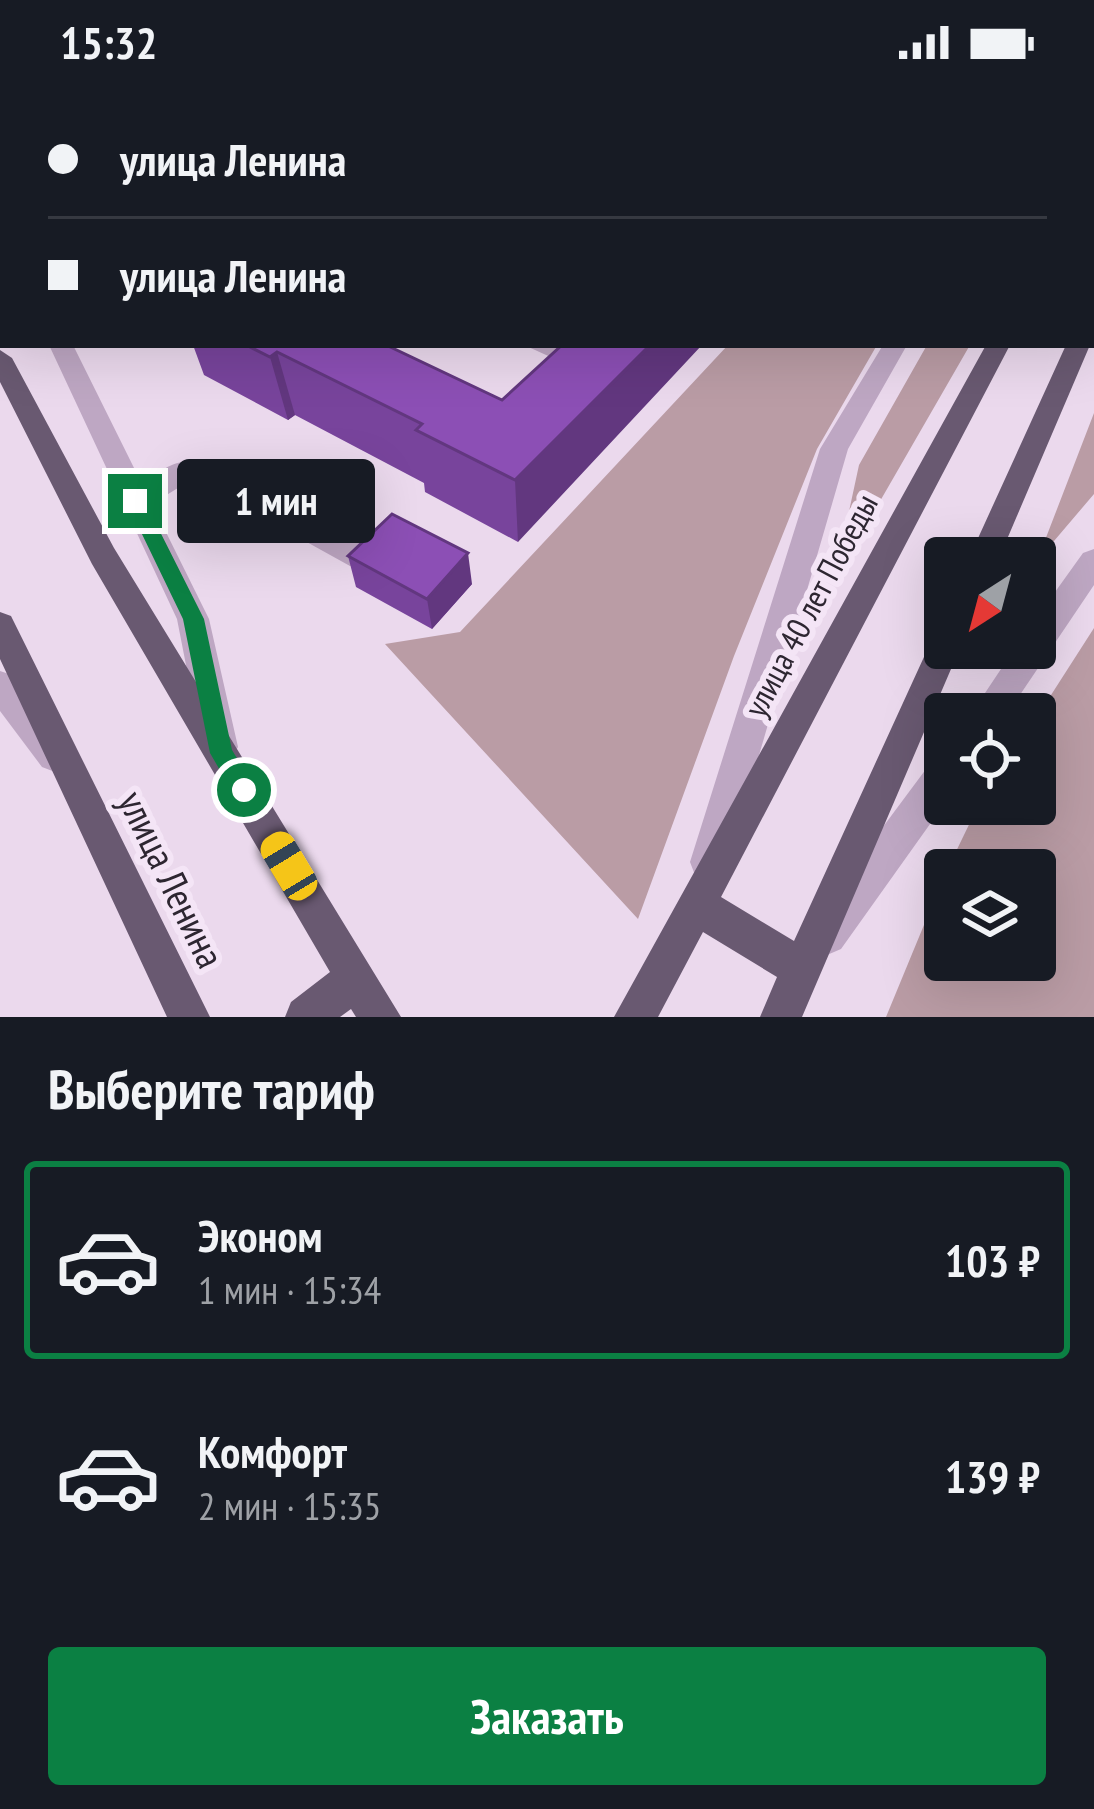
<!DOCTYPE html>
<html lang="ru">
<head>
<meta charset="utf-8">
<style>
	body { margin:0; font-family:"PT Sans Narrow",sans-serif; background:#242831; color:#f1f3f6; height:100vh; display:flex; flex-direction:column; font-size:45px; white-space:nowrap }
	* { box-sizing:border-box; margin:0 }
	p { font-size:39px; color:#9ea1a6 }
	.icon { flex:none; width:66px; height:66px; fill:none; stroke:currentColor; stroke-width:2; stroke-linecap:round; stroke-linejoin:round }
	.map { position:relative; height:933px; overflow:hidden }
	.drawer { display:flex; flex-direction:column; background:#171b24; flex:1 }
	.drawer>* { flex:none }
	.banner { position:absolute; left:0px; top:0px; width:1095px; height:264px; box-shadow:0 12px 48px #0002; display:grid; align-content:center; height:264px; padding:0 48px; background:#171b24 }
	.needle { width:78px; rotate:216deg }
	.tools { position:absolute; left:924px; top:453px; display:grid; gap:24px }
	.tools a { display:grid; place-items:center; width:132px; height:132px; border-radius:12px; background:#171b24; box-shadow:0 12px 48px #0002; font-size:60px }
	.end { position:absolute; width:54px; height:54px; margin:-27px; border:15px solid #0b8043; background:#fff; box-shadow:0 0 0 6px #fff }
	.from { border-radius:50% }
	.bubble { position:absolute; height:84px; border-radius:12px; background:#171b24; box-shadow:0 12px 48px #0002; font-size:39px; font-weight:700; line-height:84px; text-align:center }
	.car { position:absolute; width:36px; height:72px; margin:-36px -18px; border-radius:15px; box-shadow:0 0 9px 3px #0007; background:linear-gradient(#f5c518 24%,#345 0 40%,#f5c518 0 76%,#345 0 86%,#f5c518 0) }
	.banner b { display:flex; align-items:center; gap:42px; height:114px; font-size:45px }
	.banner b+b { border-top:3px solid #363941 }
	.banner i { width:30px; height:30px; background:#f1f3f6 }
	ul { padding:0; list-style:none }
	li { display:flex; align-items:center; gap:36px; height:198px; margin:0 24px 18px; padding:0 24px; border:6px solid transparent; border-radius:12px }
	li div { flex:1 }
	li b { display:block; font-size:45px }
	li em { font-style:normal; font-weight:700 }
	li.current { border-color:#0b8043 }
	li>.icon { width:108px; height:108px; stroke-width:1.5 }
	h2 { padding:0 48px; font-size:54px; line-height:144px }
	.cta { display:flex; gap:24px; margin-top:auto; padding:24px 48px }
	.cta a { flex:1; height:138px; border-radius:12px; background:#0b8043; color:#fff; font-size:48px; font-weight:700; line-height:138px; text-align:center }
	.status { display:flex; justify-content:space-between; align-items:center; height:84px; padding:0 60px; background:#171b24; direction:ltr }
	.status svg { height:33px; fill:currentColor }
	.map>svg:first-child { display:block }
	.green { fill:#ba9ca5 }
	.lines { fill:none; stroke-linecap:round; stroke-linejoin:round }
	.minor { fill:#bea7c3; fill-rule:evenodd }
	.major { fill:#695971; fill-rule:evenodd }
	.wall { fill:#78449c }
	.shaded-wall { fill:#62377f }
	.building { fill:#8c4fb5; stroke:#62377f; stroke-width:3 }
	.route { fill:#0b8043 }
	.labels { text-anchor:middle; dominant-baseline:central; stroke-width:12; stroke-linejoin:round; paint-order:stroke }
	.street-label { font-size:33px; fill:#2d2631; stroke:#f4e5f6 }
	.near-street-label { font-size:39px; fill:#2d2631; stroke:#f4e5f6 }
</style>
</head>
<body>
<div class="status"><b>15:32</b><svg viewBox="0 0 49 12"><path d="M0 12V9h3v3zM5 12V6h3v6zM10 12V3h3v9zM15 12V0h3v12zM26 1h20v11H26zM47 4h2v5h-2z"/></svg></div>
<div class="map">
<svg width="1094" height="933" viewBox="0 0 1094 933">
	<rect width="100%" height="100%" fill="#ebd9ed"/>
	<path class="green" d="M728,261H877L817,365L734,572L638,835L385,560L460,548Z
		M927,261H970L834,497L859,381Z
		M1094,329V410L1037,477Z
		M1094,544V933H886L945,790V876H1035V786H947L979,720H1035V636Z"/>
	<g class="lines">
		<path class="minor" d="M732,0H751L730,3Z
			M1013,0H1032L1011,3Z
			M3,49V61L0,62V50Z
			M1094,55V67L1092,68V56Z
			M0,126H3V145H0Z
			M49,261H73L142,400C153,393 170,378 184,378C230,379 328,443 372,466L376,474L372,482H350L222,411L186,399L152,420L209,535L238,663L232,674L220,679L208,674L202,663L177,535Z
			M524,261H560L578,272L566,280Z
			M883,261H907L848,365L728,778L723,791L709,797L695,791L690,778L820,365Z
			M1094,465V501L1007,630H971L1015,564H1035V536L1083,469Z
			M0,587L12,591L68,661L73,672L68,683L55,688L42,683L0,627Z
			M945,672V719L841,865L827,871L813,865L807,851L813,837L932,677Z"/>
		<path class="major" d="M1094,77V92L1092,93V78Z
			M1092,217H1094L1092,236Z
			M986,261H1010L721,813L794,857L929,562L933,552L945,548V564H960L802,933H760L777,893L703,848L658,933H614Z
			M1066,261H1090L999,474H969Z
			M0,266L12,274L114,464L401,933H356L351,925L340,933H285L291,918L330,888L92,480L0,298Z
			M0,528L11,532L210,933H167L0,575Z"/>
	</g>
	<path class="wall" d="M106,0H225L220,3H115Z
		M193,261H386L502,316L562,261L518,458L425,408L424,399L295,331L288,336L204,291Z
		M348,472L472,500L432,545L356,503Z"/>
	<path class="shaded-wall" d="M170,0H225L220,3H171Z
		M317,0H397V3H312Z
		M650,261H702L518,458L515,396Z
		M277,268L295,331L288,336L270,273Z
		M468,469L472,500L432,545L427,515Z"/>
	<path class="building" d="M86,0H100L108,3H72Z
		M243,0H317L312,3H237Z
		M495,0H640L636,3H541L536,1L532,3H504Z
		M750,0H958L956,3H746Z
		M246,261H386L502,316L562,261H650L515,396L416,346L422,340L277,268L270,273Z
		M392,430L468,469L427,515L348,472Z"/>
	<path class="route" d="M129,412H142L204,535L232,666L256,706L252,714H236L210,669L183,535L126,417Z"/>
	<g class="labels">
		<g class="street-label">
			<text transform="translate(810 521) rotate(-62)">улица 40 лет Победы</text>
		</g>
		<g class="near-street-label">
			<text transform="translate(172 795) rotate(64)">улица Ленина</text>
		</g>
	</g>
</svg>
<div class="tools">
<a><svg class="needle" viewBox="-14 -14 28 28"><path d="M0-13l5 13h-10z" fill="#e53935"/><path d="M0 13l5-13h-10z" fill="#9ea1a6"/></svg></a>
<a><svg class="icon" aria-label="locate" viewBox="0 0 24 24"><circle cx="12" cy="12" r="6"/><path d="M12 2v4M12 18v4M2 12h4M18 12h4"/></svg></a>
<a><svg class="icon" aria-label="layers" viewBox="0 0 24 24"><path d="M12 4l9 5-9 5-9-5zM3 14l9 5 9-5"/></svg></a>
</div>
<i class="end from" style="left:244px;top:706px"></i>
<i class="end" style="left:135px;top:417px"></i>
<div class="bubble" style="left:177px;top:375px;width:198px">1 мин</div>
<i class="car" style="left:289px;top:782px;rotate:329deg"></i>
<div class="banner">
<b><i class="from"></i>улица Ленина</b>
<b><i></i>улица Ленина</b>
</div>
</div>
<section class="drawer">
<h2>Выберите тариф</h2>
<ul>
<li class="current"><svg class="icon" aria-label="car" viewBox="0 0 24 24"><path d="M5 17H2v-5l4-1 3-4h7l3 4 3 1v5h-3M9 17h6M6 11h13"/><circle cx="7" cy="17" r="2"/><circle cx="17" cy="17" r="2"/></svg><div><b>Эконом</b><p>1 мин · 15:34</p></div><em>103 ₽</em></li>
<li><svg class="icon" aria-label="car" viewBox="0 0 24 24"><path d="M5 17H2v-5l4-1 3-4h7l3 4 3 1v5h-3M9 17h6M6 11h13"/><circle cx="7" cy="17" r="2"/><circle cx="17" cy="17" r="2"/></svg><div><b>Комфорт</b><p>2 мин · 15:35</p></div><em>139 ₽</em></li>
</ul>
<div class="cta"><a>Заказать</a></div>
</section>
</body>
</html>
